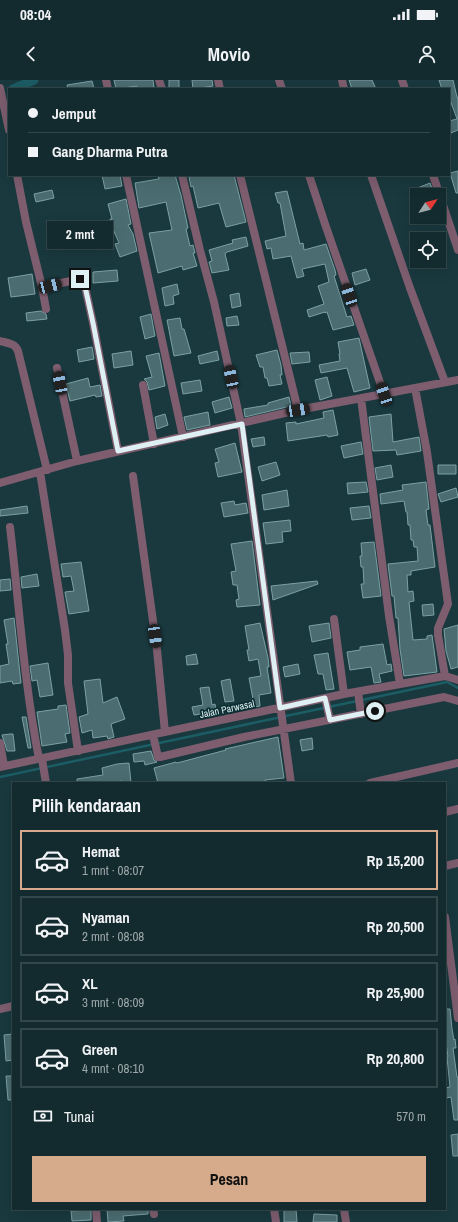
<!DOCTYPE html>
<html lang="id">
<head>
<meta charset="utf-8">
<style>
	body { margin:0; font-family:"Archivo Narrow",sans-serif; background:#1c3336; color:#f1f3f6; height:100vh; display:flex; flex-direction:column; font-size:15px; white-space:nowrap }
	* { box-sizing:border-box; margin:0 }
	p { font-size:13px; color:#9da7aa }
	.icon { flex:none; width:22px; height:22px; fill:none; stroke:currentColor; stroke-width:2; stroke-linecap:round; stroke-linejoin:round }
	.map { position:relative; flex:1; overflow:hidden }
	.panel { position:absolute; left:12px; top:702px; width:434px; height:428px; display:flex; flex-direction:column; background:#132b2e; border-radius:0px; box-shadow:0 4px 16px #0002,0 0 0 1px #32474a }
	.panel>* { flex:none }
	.top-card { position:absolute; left:8px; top:8px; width:442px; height:88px; border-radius:0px; box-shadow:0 4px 16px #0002,0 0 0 1px #32474a; display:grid; align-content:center; height:88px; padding:0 20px; background:#132b2e }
	.needle { width:26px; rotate:54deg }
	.buttons { position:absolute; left:410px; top:108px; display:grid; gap:8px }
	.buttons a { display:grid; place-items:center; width:36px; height:36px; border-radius:0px; background:#132b2e; box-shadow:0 4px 16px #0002,0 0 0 1px #32474a; font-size:20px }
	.end { position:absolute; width:18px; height:18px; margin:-9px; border:5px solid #def0f3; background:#111; box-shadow:0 0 0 2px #111 }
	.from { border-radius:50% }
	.bubble { position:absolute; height:28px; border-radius:0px; background:#132b2e; box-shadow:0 4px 16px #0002,0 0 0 1px #32474a; font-size:13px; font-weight:700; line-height:28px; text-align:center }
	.car { position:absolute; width:12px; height:24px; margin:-12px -6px; border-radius:5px; box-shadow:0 0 3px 1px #0007; background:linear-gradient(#222 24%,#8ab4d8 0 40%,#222 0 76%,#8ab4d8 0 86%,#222 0) }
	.top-card b { display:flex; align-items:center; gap:14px; height:38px; font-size:15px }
	.top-card b+b { border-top:1px solid #32474a }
	.top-card i { width:10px; height:10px; background:#f1f3f6 }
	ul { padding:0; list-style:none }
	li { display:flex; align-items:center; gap:12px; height:60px; margin:0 8px 6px; padding:0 12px; border:2px solid #32474a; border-radius:0px }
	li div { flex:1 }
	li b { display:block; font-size:15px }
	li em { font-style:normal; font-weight:700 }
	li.active { border-color:#d6ab8b }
	li>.icon { width:36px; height:36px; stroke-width:1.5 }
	h2 { padding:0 20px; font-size:18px; line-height:48px }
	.pay { display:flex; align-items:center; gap:10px; height:44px; padding:0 20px; font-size:15px }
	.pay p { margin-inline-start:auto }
	.primary-button { display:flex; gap:8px; margin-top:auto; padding:8px 20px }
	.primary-button a { flex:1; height:46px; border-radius:0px; background:#d6ab8b; color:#111; font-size:16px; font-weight:700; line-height:46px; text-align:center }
	.status { display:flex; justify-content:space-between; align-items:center; height:28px; padding:0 20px; background:#132b2e; direction:ltr }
	.status svg { height:11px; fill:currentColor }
	header { display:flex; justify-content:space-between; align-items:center; height:52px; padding:0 20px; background:#132b2e; font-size:18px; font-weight:700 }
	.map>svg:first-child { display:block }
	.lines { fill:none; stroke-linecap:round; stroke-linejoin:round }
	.stream { stroke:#1c5c64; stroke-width:2.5 }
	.canal { stroke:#1c5c64; stroke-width:9 }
	.building { fill:#4b6d71; stroke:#7da0a5 }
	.minor { stroke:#7d5d6e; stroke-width:8 }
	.route { stroke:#def0f3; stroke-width:5 }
	.labels { text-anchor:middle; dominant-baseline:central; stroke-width:3.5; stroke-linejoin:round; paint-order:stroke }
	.street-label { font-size:10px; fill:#def0f3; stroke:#0d2f33 }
</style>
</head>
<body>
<div class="status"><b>08:04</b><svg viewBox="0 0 49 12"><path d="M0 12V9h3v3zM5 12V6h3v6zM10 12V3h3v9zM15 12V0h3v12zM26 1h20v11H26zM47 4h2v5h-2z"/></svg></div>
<header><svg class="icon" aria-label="back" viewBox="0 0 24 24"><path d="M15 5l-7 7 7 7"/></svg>Movio<svg class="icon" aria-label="person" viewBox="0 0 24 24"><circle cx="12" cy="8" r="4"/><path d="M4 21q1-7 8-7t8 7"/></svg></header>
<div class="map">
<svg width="458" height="1142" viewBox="0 0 458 1142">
	<rect width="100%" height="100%" fill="#19393e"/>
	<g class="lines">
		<path class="stream" d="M0,697C149,664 298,634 447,602L458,608"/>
		<path class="canal" d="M13,9L34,0"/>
	</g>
	<path class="building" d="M114,0H153L154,7L138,9L137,6L116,9Z
		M169,0H179V9H169Z
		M192,0H212L213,6L193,9Z
		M349,0H372L376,9H352Z
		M439,0H453L456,13L458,20V50L451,53L449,41L457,39L449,17V9H442Z
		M92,1L94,9H68L67,5Z
		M458,91V113H456L450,93Z
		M102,95H120L122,106L105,109Z
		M158,95H175L181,115L188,148L186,149L190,166L193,165L195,173H193L197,186L183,190L182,186L158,193L149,153L172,150L166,122L139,128L135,103L159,99Z
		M198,95H234L246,142L226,147L219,123L198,128L193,106L191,107L189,97Z
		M430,103L433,111L423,115H417L415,109Z
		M52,110L54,118L36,122L34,114Z
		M287,111L300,164L303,163L304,170L326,164L335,190L336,195L334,196L347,237L351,236L354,245L333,250L327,232L325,233V232L309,237L307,230L324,224L318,206L329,202L325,184L302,189L304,196L297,198L291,176L273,179L271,168L267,169L265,161L286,156L280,123H278L275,113Z
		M126,119L131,144L128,145L133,154L137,171L120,177L115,164L119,163L113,149L110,139H112L108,124Z
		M246,157L248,166L227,172L225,174L229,190L212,193L209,182L212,181L209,170L233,163L232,160Z
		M366,189L370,200L355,205L352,193Z
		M117,190L118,201L93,203V192Z
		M32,194L35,214L11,217L8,198Z
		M177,204L179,214L173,216L174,224L165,226L162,208Z
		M239,213L241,226L232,228L230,215Z
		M41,231L46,234L47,239L27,241L26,233Z
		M151,234L155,256L145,259L140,237Z
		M237,236L239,245L227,246L226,238Z
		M180,238L182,249H184L191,273L174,276L167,240Z
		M359,258L370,308L354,312L347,288L321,293L319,285L340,281L339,274H340L338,262Z
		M92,267L94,279L79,282L77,270Z
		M277,270L281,285L282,295H280L282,304L269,306L267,298H265L263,287H260L256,275Z
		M131,271L133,285L114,288L112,274Z
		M217,271L219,280L200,284L198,276Z
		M309,272L310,282L292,284L290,273Z
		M159,273L165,306L149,310L147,302L144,299L152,297L146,276Z
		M327,297L332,316L320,320L315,300Z
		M88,298L90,307L100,305L102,316L96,317L95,315L70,321L66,304Z
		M200,300L202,311L183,314L181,303Z
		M229,317L232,328L215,333L212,322Z
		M289,317L291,326L245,337L244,329L268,325V323Z
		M333,330L338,355L328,357L327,355L288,361L286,343L296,342V344L324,338L323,332Z
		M208,332L210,345L187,350L184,337Z
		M165,334L168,345L157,349L155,337Z
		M391,334L393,362L419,357L421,371L397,375L396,370L373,371L369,337Z
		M264,357L265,365L253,367L251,359Z
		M361,362L363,374L344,378L341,366Z
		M235,363L242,392L218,397L215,383L219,382L215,369Z
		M276,382L280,395L262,401L258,387Z
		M391,385L393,397L377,400L375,388Z
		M438,385H456V394H438Z
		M366,402L368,412L348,414L347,403Z
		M426,402L429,429L426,430L428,445H430L435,487L411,491V495H407L408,512L413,511L414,521L409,522L413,560L427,559V556L432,555L437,592L404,596L400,569L398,538H396L394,516H392L388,484L418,481L417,467H414L413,460H411L410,445H408L407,432H406L404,421L381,424L380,414L403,410L402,405Z
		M456,408L458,417L441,422L438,414Z
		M287,410L289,426L264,430L262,415Z
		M234,421L235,425L246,423L248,433L224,437L221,423Z
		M27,426L28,433L0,436V430Z
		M369,426L371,438L352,440L350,428Z
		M290,440L291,451L282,452L283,462L266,464L263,443Z
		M252,461L260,525L237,527L236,520L239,519L237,505H233L231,492L236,491L231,464Z
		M374,462L381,516L363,518L361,504H364L363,487H361L360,476H362L361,463Z
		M81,482L89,531L69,534L65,512L74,511L71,496L63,497L61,484Z
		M37,494L39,506L22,508L21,497Z
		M10,499L11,510L0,511V500Z
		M317,501L318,504L273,520L271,506Z
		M433,524L434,535L423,536L422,525Z
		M14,538L21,603L13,604L12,601L0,603V586L9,584L6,564H8L4,540Z
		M260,543L268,578L269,587H267L271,613L259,615L260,626L254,627V626H252L251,619H253L249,598L261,596L258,579L249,581L247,570H249L245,546Z
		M329,543L331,558L312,562L309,546Z
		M458,545V587L451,589L446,571L444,549Z
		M383,564L387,585L391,584L392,591L379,594L381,602L374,603L371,587L350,590L347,572L360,570V567Z
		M328,573L334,609L326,610L323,594H318L314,575Z
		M196,574L198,584L187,585L186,576Z
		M48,583L53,615L40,617L37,600L32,601L30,586Z
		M298,584L300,594L285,597L283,587Z
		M100,599L103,623L117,617L125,639L111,644L114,657L108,659L107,656L93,658L92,650L82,653L79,637L88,634L84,601Z
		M230,599L234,621L225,622L221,601Z
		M209,607L212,625L215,624L216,632L194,635L192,627L203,625L200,608Z
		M66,625L70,653L65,654L67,662L42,666L37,632L58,629V626Z
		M22,637H26L31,668H28Z
		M10,654H13L15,671H7L2,655Z
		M278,657L284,698L265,700L266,703H158L154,688L176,682L177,683L226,670L225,669Z
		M312,658L313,669L302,671L300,660Z
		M151,671L154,680L157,682L145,685L144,681L134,682L133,674Z
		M129,683L131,703H122V701L111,703H77V699L103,695L102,688L117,684Z
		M445,929H450L452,949L454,960L455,959L456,968H453L457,997H458V1040H454L451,1017L446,1018L445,1008L450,1007L447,977H448L445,956Z
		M12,954L13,980L6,981L4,955Z
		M6,996H13V1020H8Z
		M458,1054V1076H453L451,1055Z
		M107,1129H148V1134L123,1136L124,1141L108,1142Z
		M284,1129H296L297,1142H284Z
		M91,1130V1140L72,1141L71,1131Z
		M314,1134L337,1135V1142H313Z"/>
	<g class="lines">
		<path class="minor" d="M106,0L108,9
			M159,0L162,9
			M218,0L220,9
			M279,0L282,9
			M342,0L344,9
			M402,0L405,9
			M0,8L9,50
			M17,95L26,142L42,207L80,199L84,202L93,243L118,371
			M126,95L183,357
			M182,95L200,170L214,222L241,344L291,703
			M240,95L298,330
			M309,95L325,144L384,314
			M371,95L410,208L445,302
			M433,95L458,170
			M42,207L46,229
			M0,261C7,263 15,263 18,271L47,390
			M57,288L77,381
			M143,305L154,364
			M415,308L458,300
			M361,318L389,536L400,604
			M40,392L65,550L68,575V603L78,671
			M133,396L157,570L165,652
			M0,403L77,381L298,330L415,308L427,372L448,524L438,548V555L445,596
			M10,447C19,524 24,603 39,679
			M334,539L344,614
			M358,612L361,634
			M325,618L330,640
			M153,655L158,677H160L244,657L444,617L458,621
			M0,663L4,686
			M42,679L46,703
			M0,687L344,614L445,596L458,600
			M370,703L458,683
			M445,732L458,729
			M445,786L458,783
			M445,837L458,938
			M0,929L13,926
			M96,1129L97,1142
			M153,1129L154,1134
			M274,1129L276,1142
			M344,1129L346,1142"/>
	</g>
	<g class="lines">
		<path class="route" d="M80,199H82L84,202L93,243L118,371L242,344L280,628L325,618L330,640L375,631"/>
	</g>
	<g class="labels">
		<g class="street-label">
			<text transform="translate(227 629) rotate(-12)">Jalan Parwasal</text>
		</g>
	</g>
</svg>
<div class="buttons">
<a><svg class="needle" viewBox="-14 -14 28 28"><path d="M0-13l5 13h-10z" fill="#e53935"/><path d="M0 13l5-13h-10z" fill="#9da7aa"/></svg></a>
<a><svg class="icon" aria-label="locate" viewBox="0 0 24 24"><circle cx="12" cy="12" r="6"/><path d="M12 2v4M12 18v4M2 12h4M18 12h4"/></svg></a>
</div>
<i class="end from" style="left:375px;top:631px"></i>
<i class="end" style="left:80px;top:199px"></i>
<div class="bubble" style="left:47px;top:141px;width:66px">2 mnt</div>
<i class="car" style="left:50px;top:206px;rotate:76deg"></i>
<i class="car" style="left:349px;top:215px;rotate:341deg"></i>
<i class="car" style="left:231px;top:297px;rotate:348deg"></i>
<i class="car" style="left:60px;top:303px;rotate:349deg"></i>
<i class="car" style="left:384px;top:314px;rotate:341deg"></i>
<i class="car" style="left:298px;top:330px;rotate:81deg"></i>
<i class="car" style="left:155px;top:556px;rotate:172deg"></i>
<div class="top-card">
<b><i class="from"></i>Jemput</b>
<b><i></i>Gang Dharma Putra</b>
</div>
<section class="panel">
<h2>Pilih kendaraan</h2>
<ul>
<li class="active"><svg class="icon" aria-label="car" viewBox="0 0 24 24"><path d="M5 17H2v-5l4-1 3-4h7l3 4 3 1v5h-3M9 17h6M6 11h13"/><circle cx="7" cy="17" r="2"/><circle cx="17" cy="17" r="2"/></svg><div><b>Hemat</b><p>1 mnt · 08:07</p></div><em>Rp 15,200</em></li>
<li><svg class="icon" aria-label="car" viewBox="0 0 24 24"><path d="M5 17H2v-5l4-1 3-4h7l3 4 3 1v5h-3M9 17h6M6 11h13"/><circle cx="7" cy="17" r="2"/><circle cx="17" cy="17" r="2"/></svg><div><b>Nyaman</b><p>2 mnt · 08:08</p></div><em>Rp 20,500</em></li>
<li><svg class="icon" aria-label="car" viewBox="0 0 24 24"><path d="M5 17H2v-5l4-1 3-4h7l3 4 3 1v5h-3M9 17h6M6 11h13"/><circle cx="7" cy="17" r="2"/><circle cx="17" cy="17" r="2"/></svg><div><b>XL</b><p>3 mnt · 08:09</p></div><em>Rp 25,900</em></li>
<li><svg class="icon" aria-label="car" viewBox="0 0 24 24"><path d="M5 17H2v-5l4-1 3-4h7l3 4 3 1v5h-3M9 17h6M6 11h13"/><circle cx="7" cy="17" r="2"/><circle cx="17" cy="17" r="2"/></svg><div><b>Green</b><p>4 mnt · 08:10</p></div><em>Rp 20,800</em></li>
</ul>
<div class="pay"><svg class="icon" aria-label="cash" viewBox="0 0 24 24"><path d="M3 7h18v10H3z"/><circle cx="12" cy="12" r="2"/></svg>Tunai<p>570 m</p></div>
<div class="primary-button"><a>Pesan</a></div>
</section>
</div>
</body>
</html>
